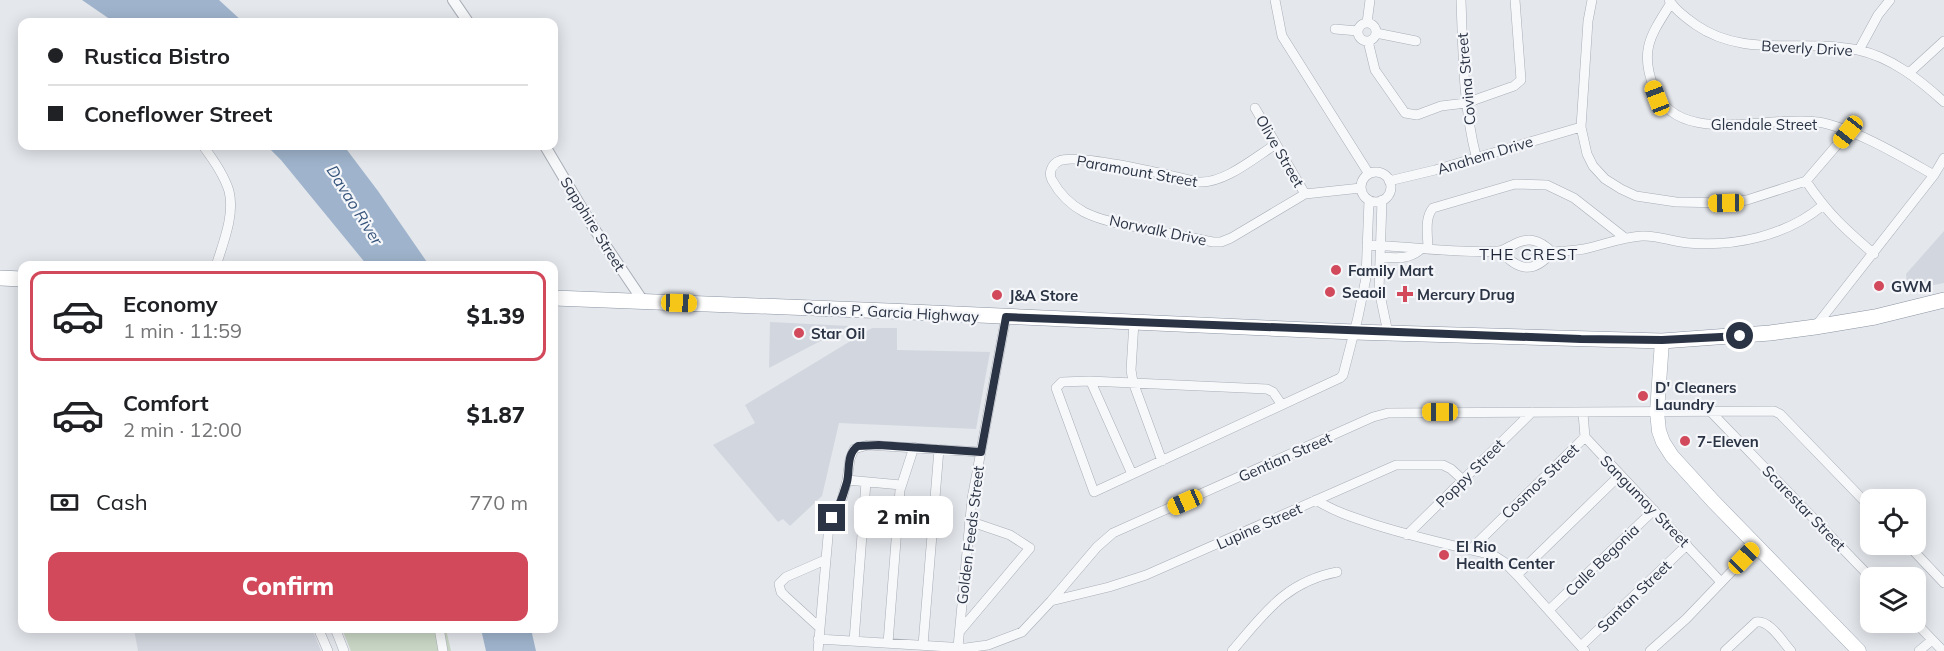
<!DOCTYPE html>
<html lang="en">
<head>
<meta charset="utf-8">
<style>
	body { margin:0; font-family:Mulish,sans-serif; background:#f6f6f6; color:#202124; height:100vh; display:flex; flex-direction:column; font-size:22px; white-space:nowrap }
	* { box-sizing:border-box; margin:0 }
	p { font-size:20px; color:#757577 }
	.icon { flex:none; width:33px; height:33px; fill:none; stroke:currentColor; stroke-width:2; stroke-linecap:round; stroke-linejoin:round }
	.map { position:relative; flex:1; overflow:hidden }
	.drawer { position:absolute; left:18px; top:261px; width:540px; height:372px; display:flex; flex-direction:column; background:#fff; border-radius:12px; box-shadow:0 3px 15px #0003 }
	.drawer>* { flex:none }
	.top-card { position:absolute; left:18px; top:18px; width:540px; height:132px; border-radius:12px; box-shadow:0 3px 15px #0003; display:grid; align-content:center; height:132px; padding:0 30px; background:#fff }
	.tools { position:absolute; left:1860px; top:489px; display:grid; gap:12px }
	.tools a { display:grid; place-items:center; width:66px; height:66px; border-radius:12px; background:#fff; box-shadow:0 3px 15px #0003; font-size:30px }
	.end { position:absolute; width:27px; height:27px; margin:-14px; border:8px solid #2b3445; background:#fff; box-shadow:0 0 0 3px #fff }
	.from { border-radius:50% }
	.bubble { position:absolute; height:42px; border-radius:12px; background:#fff; box-shadow:0 3px 15px #0003; font-size:20px; font-weight:800; line-height:42px; text-align:center }
	.car { position:absolute; width:18px; height:36px; margin:-18px -9px; border-radius:8px; box-shadow:0 0 4px 2px #0007; background:linear-gradient(#f5c518 24%,#345 0 40%,#f5c518 0 76%,#345 0 86%,#f5c518 0) }
	.top-card b { display:flex; align-items:center; gap:21px; height:57px; font-size:22px }
	.top-card b+b { border-top:2px solid #e0e0e0 }
	.top-card i { width:15px; height:15px; background:#202124 }
	ul { padding:10px 0 0; list-style:none }
	li { display:flex; align-items:center; gap:18px; height:90px; margin:0 12px 9px; padding:0 18px; border:3px solid transparent; border-radius:12px }
	li div { flex:1 }
	li b { display:block; font-size:22px }
	li em { font-style:normal; font-weight:800 }
	li.active { border-color:#d1495b }
	li>.icon { width:54px; height:54px; stroke-width:1.5 }
	.pay { display:flex; align-items:center; gap:15px; height:66px; padding:0 30px; font-size:22px }
	.pay p { margin-inline-start:auto }
	.primary-button { display:flex; gap:12px; margin-top:auto; padding:12px 30px }
	.primary-button a { flex:1; height:69px; border-radius:12px; background:#d1495b; color:#fff; font-size:24px; font-weight:800; line-height:69px; text-align:center }
	.map>svg:first-child { display:block }
	.built { fill:#d2d6de }
	.green { fill:#c9d6c5 }
	.water { fill:#9fb4cc }
	.lines { fill:none; stroke-linecap:round; stroke-linejoin:round }
	.minor-casing { stroke:#a9aeb7; stroke-width:10 }
	.tertiary-casing { stroke:#a9aeb7; stroke-width:12 }
	.primary-casing { stroke:#a3abb8; stroke-width:15 }
	.trunk-casing { stroke:#8b94a3; stroke-width:16 }
	.minor { stroke:#f7f8fa; stroke-width:9 }
	.tertiary { stroke:#f7f8fa; stroke-width:10 }
	.primary { stroke:#fff; stroke-width:14 }
	.trunk { stroke:#fff; stroke-width:15 }
	.route { stroke:#2b3445; stroke-width:8 }
	.poi-dot { fill:#d1495b; stroke:#f4f6f9; stroke-width:2 }
	.labels { text-anchor:middle; dominant-baseline:central; stroke-width:4.5; stroke-linejoin:round; paint-order:stroke }
	.street-label { font-size:15px; fill:#2b3445; stroke:#f4f6f9 }
	.poi-label { font-size:15px; font-weight:bold; fill:#2b3445; stroke:#f4f6f9; text-anchor:start }
	.water-label { font-size:16px; font-style:italic; fill:#34527a; stroke:#f4f6f9 }
	.neighbourhood-label { font-size:16px; letter-spacing:1.5px; fill:#1d2536; stroke:#f4f6f9 }
</style>
</head>
<body>
<div class="map">
<svg width="1944" height="651" viewBox="0 0 1944 651">
	<rect width="100%" height="100%" fill="#e4e7ec"/>
	<path class="built" d="M1944,231V283L1908,290L1906,274Z
		M770,322L849,326L769,368Z
		M872,328H897V350L990,352L976,429L839,423L822,496L790,526L783,519L778,522L713,445L755,423L745,405Z
		M134,629H312L321,651H138Z"/>
	<path class="green" d="M342,629H446L451,651H351Z"/>
	<path class="water" d="M82,0H219L243,22H114Z
		M267,146H344L378,191L429,265H367L281,160Z
		M481,629H531L536,651H486Z"/>
	<g class="lines">
		<g class="minor-casing">
			<path id="minor" d="M1275,0L1282,36L1369,174
				M1461,0C1463,52 1463,105 1476,156
				M1592,0L1588,21L1581,127L1587,154L1593,166L1605,179L1621,189L1636,196L1676,202L1726,203L1747,200L1806,181L1848,132
				M1669,0C1675,10 1686,18 1696,25C1745,59 1803,38 1858,50C1891,57 1920,80 1944,102
				M1671,3C1651,35 1639,50 1654,88C1677,149 1769,114 1818,122C1854,128 1902,157 1934,175
				M1358 32a9 9 0 1 1 18 0a9 9 0 1 1-18 0Z
				M1367,23L1370,0
				M1335,29L1358,31
				M1376,33L1416,41
				M1368,41L1375,70L1405,113L1417,115L1441,106L1466,103L1514,86L1521,80L1515,0
				M1859,50L1878,15L1890,0
				M1909,73L1944,41
				M1255,108L1305,194
				M1276,144C1254,158 1224,184 1198,182C1176,177 1076,152 1059,161C1052,164 1048,173 1052,180C1059,193 1071,205 1084,212C1102,221 1122,224 1141,228C1165,233 1189,237 1213,242H1221L1231,238L1305,194L1361,188
				M203,146C213,159 224,175 229,191C235,215 223,243 216,266
				M1361 187a15 15 0 1 1 30 0a15 15 0 1 1-30 0Z
				M1389,181L1435,170L1581,127
				M1806,181C1828,214 1845,229 1874,254
				M1382,200L1379,290L1388,333
				M1367,245C1410,246 1456,254 1498,251C1503,251 1506,248 1511,246C1527,236 1539,239 1552,252
				M1428,249C1428,236 1424,218 1433,208L1515,184L1547,185L1574,198L1625,238
				M1501,251C1518,271 1534,274 1552,252C1562,251 1573,251 1584,249C1603,245 1622,237 1642,236C1658,235 1672,242 1688,243C1734,247 1786,236 1822,206
				M1380,257C1396,258 1409,260 1421,249
				M1134,322L1131,370L1133,382L1162,461
				M1815,327L1934,175L1944,158
				M1091,382L1132,474
				M1282,405L1273,392L1267,389L1089,381L1062,382L1056,388L1094,492L1340,378L1343,375L1358,317L1366,278L1369,200
				M1711,412L1871,578
				M1583,413L1585,437L1721,582
				M847,480L901,485
				M1316,500C1335,512 1355,518 1376,525C1414,537 1454,546 1493,555L1504,562L1517,575L1585,651
				M1407,535L1532,412
				M1907,544L1944,583
				M1470,550L1585,437
				M1517,575L1620,475
				M1051,601L1109,587L1146,575L1396,465H1443L1451,469L1463,480
				M1549,610L1654,510
				M1915,622L1943,651
				M819,627L785,596L781,592L779,584L786,577L825,560
				M318,628L328,651
				M335,628L344,651
				M439,628L443,651
				M960,631L1030,548L1010,535L969,521
				M818,639L966,648L988,645L1022,632L1051,601L1097,547L1113,533L1373,417L1388,413L1774,411L1780,414L1870,507
				M854,641L866,482
				M888,643L900,490L914,447
				M923,645L939,449
				M1581,646L1687,545
				M818,651L829,525L841,503L847,480L850,459L854,449L868,445L981,452
				M956,651L958,647L972,499L1006,317
				M1232,651C1264,614 1285,582 1337,572
				M1650,651L1686,619L1756,546
				M1725,651L1756,622C1770,620 1782,641 1791,651
				M1919,651L1932,640"/>
		</g>
		<g class="tertiary-casing">
			<path id="tertiary" d="M453,0L468,22
				M545,146L593,227L643,301"/>
		</g>
		<g class="primary-casing">
			<path id="primary" d="M1662,341L1657,412L1659,431L1663,442L1672,456L1713,501L1859,651"/>
		</g>
		<g class="trunk-casing">
			<path id="trunk" d="M0,278L22,279
				M554,298L888,311L1354,332L1662,341L1770,333L1815,327L1875,317L1944,300"/>
		</g>
		<use href="#minor" class="minor"/>
		<use href="#tertiary" class="tertiary"/>
		<use href="#primary" class="primary"/>
		<use href="#trunk" class="trunk"/>
	</g>
	<g class="lines">
		<path class="route" d="M832,518C840,507 843,495 847,482C850,470 846,454 858,446L879,445L981,452L1006,317L1581,339L1662,340L1740,336"/>
	</g>
	<g class="poi-dot">
		<circle cx="1336" cy="270" r="6"/>
		<circle cx="1879" cy="286" r="6"/>
		<circle cx="1330" cy="292" r="6"/>
		<path d="M1402 285h6v6h6v6h-6v6h-6v-6h-6v-6h6z"/>
		<circle cx="997" cy="295" r="6"/>
		<circle cx="799" cy="333" r="6"/>
		<circle cx="1643" cy="396" r="6"/>
		<circle cx="1685" cy="441" r="6"/>
		<circle cx="1444" cy="555" r="6"/>
	</g>
	<g class="labels">
		<g class="street-label">
			<text transform="translate(1807 48) rotate(3)">Beverly Drive</text>
			<text transform="translate(1466 79) rotate(-95)">Covina Street</text>
			<text x="1764" y="124">Glendale Street</text>
			<text transform="translate(1280 151) rotate(60)">Olive Street</text>
			<text transform="translate(1485 155) rotate(-17)">Anahem Drive</text>
			<text transform="translate(1137 171) rotate(10)">Paramount Street</text>
			<text transform="translate(593 224) rotate(58)">Sapphire Street</text>
			<text transform="translate(1158 230) rotate(12)">Norwalk Drive</text>
			<text transform="translate(891 312) rotate(3)">Carlos P. Garcia Highway</text>
			<text transform="translate(1285 457) rotate(-24)">Gentian Street</text>
			<text transform="translate(1470 473) rotate(-45)">Poppy Street</text>
			<text transform="translate(1540 481) rotate(-44)">Cosmos Street</text>
			<text transform="translate(1645 501) rotate(46)">Sangumay Street</text>
			<text transform="translate(1804 508) rotate(46)">Scarestar Street</text>
			<text transform="translate(1259 526) rotate(-24)">Lupine Street</text>
			<text transform="translate(970 535) rotate(-83)">Golden Feeds Street</text>
			<text transform="translate(1602 560) rotate(-44)">Calle Begonia</text>
			<text transform="translate(1634 596) rotate(-44)">Santan Street</text>
		</g>
		<g class="poi-label">
			<text x="1348" y="270">Family Mart</text>
			<text x="1891" y="286">GWM</text>
			<text x="1342" y="292">Seaoil</text>
			<text x="1417" y="294">Mercury Drug</text>
			<text x="1009" y="295">J&amp;A Store</text>
			<text x="811" y="333">Star Oil</text>
			<text x="1655" y="387">D' Cleaners<tspan x="1655" dy="17">Laundry</tspan></text>
			<text x="1697" y="441">7-Eleven</text>
			<text x="1456" y="546">El Rio<tspan x="1456" dy="17">Health Center</tspan></text>
		</g>
		<g class="water-label">
			<text transform="translate(355 205) rotate(58)">Davao River</text>
		</g>
		<g class="neighbourhood-label">
			<text x="1529" y="254">THE CREST</text>
		</g>
	</g>
</svg>
<div class="tools">
<a><svg class="icon" aria-label="locate" viewBox="0 0 24 24"><circle cx="12" cy="12" r="6"/><path d="M12 2v4M12 18v4M2 12h4M18 12h4"/></svg></a>
<a><svg class="icon" aria-label="layers" viewBox="0 0 24 24"><path d="M12 4l9 5-9 5-9-5zM3 14l9 5 9-5"/></svg></a>
</div>
<i class="end from" style="left:1740px;top:336px"></i>
<i class="end" style="left:832px;top:518px"></i>
<div class="bubble" style="left:854px;top:496px;width:99px">2 min</div>
<i class="car" style="left:1657px;top:98px;rotate:339deg"></i>
<i class="car" style="left:1848px;top:132px;rotate:218deg"></i>
<i class="car" style="left:1726px;top:203px;rotate:269deg"></i>
<i class="car" style="left:679px;top:303px;rotate:92deg"></i>
<i class="car" style="left:1440px;top:412px;rotate:270deg"></i>
<i class="car" style="left:1185px;top:502px;rotate:246deg"></i>
<i class="car" style="left:1744px;top:558px;rotate:44deg"></i>
<div class="top-card">
<b><i class="from"></i>Rustica Bistro</b>
<b><i></i>Coneflower Street</b>
</div>
<section class="drawer">
<ul>
<li class="active"><svg class="icon" aria-label="car" viewBox="0 0 24 24"><path d="M5 17H2v-5l4-1 3-4h7l3 4 3 1v5h-3M9 17h6M6 11h13"/><circle cx="7" cy="17" r="2"/><circle cx="17" cy="17" r="2"/></svg><div><b>Economy</b><p>1 min · 11:59</p></div><em>$1.39</em></li>
<li><svg class="icon" aria-label="car" viewBox="0 0 24 24"><path d="M5 17H2v-5l4-1 3-4h7l3 4 3 1v5h-3M9 17h6M6 11h13"/><circle cx="7" cy="17" r="2"/><circle cx="17" cy="17" r="2"/></svg><div><b>Comfort</b><p>2 min · 12:00</p></div><em>$1.87</em></li>
</ul>
<div class="pay"><svg class="icon" aria-label="cash" viewBox="0 0 24 24"><path d="M3 7h18v10H3z"/><circle cx="12" cy="12" r="2"/></svg>Cash<p>770 m</p></div>
<div class="primary-button"><a>Confirm</a></div>
</section>
</div>
</body>
</html>
